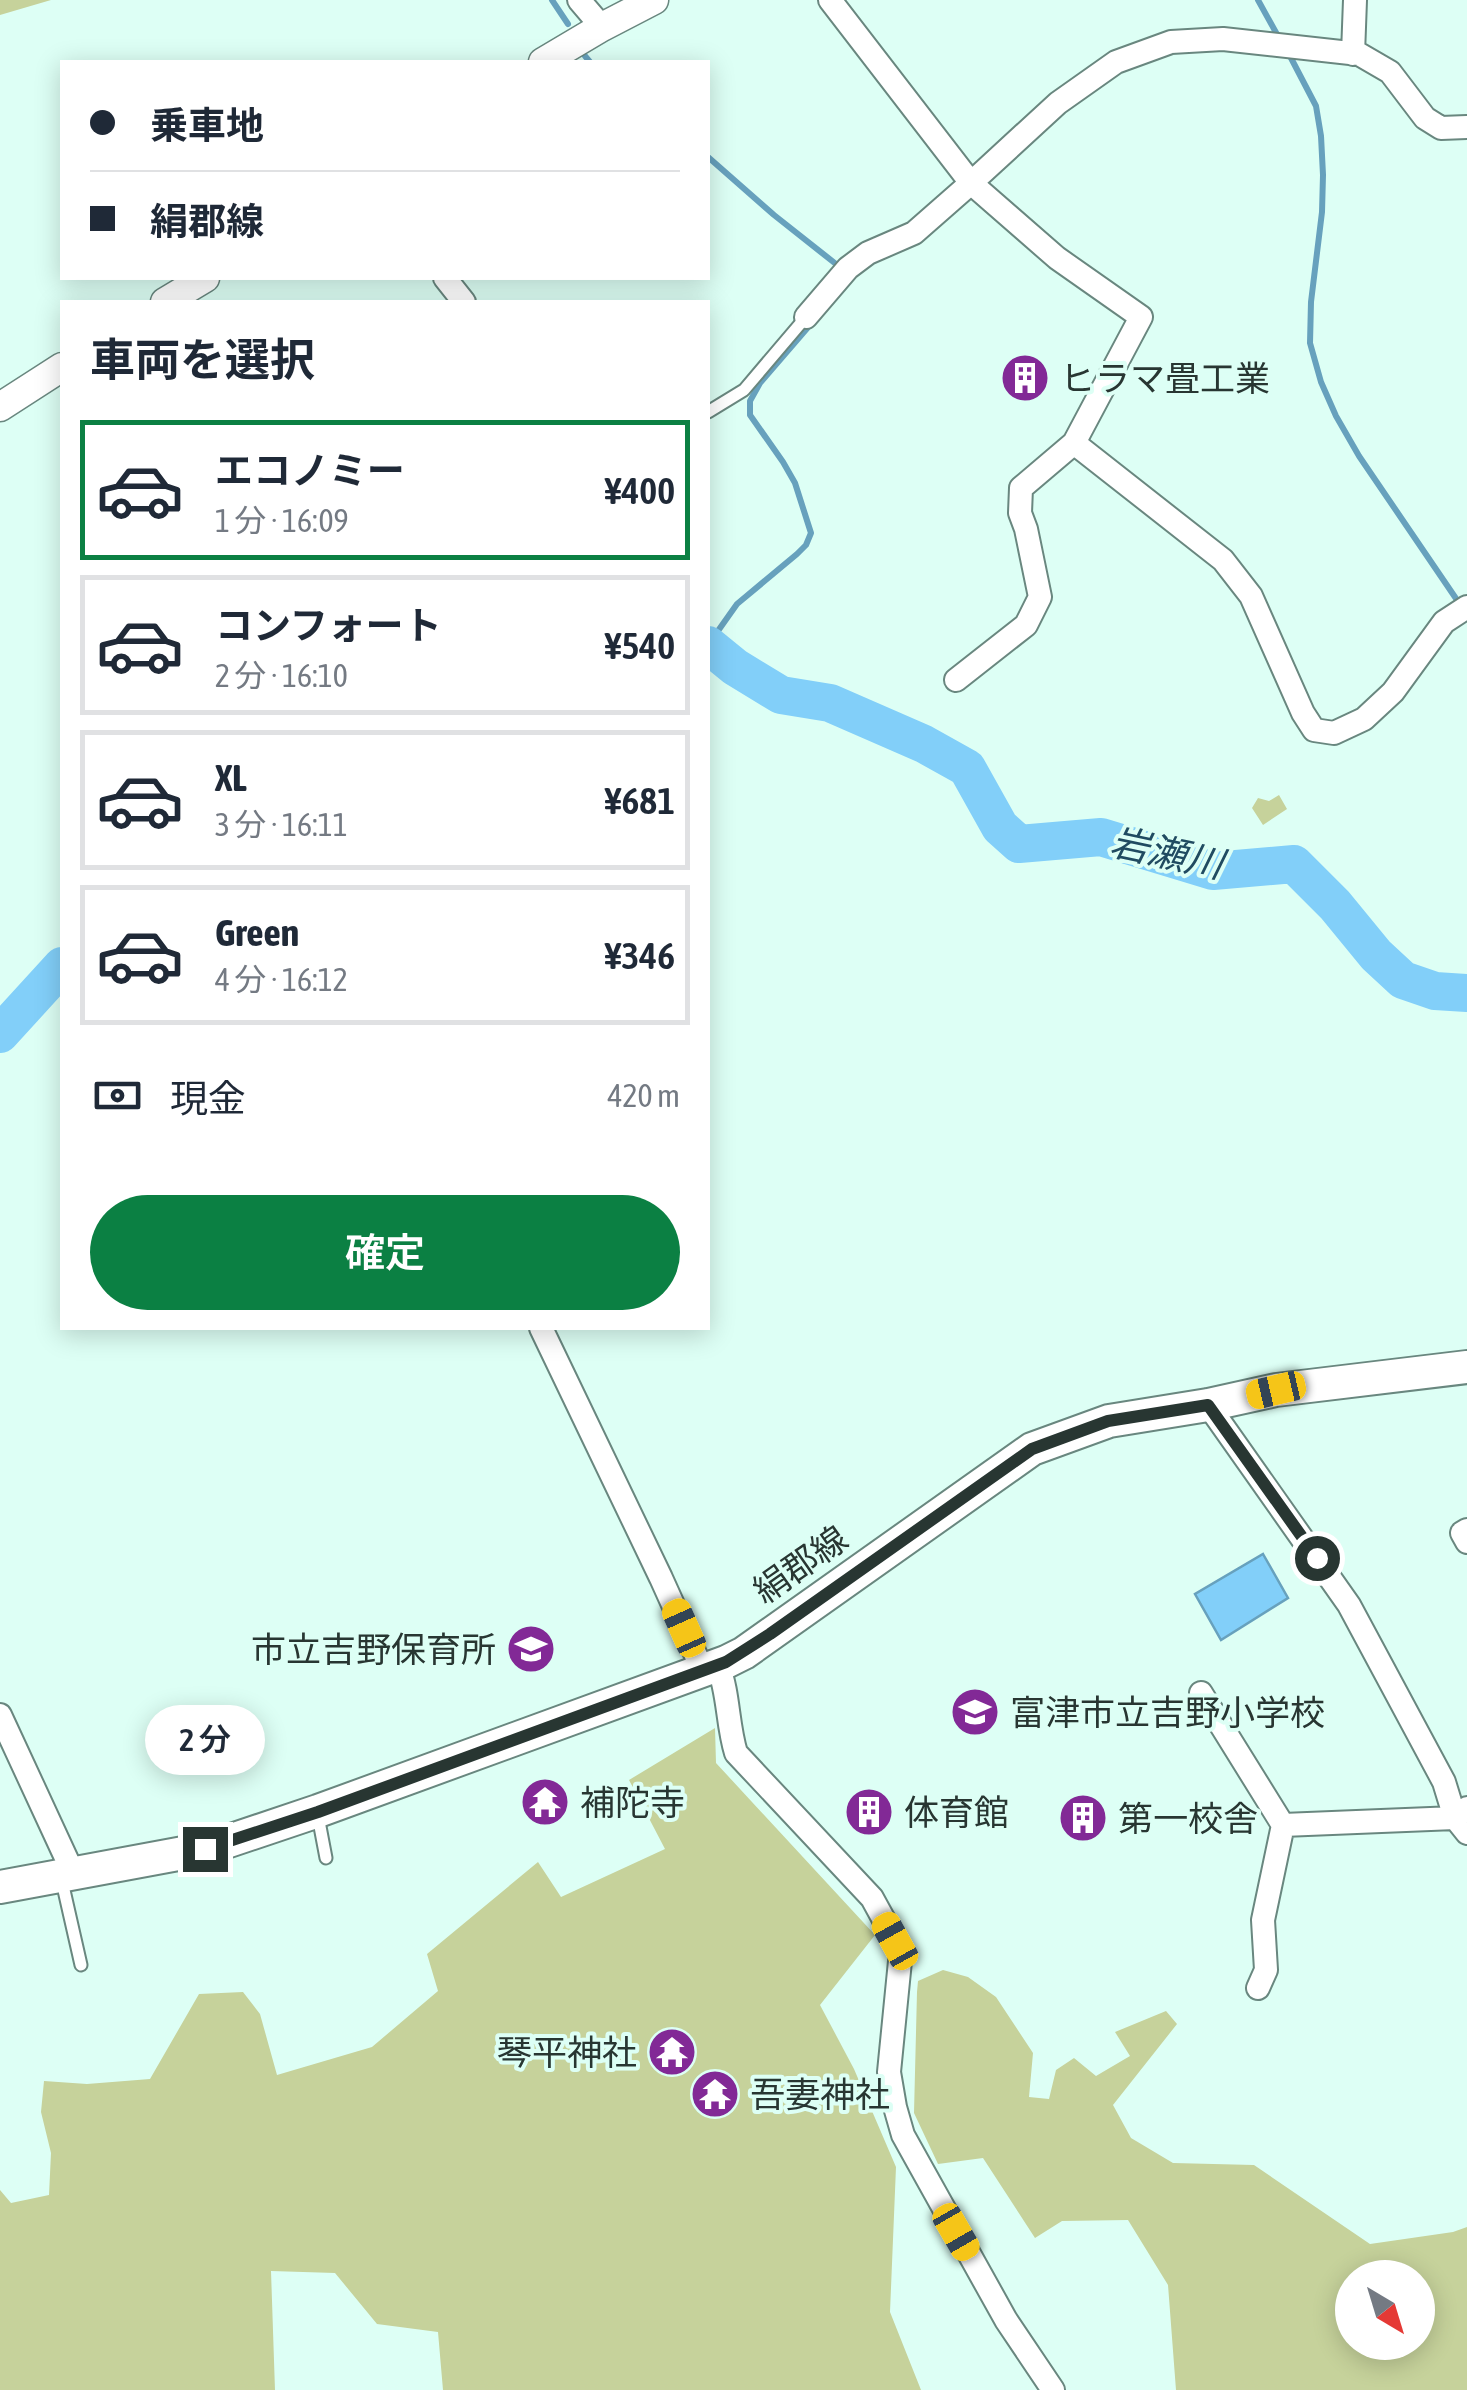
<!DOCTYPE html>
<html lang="ja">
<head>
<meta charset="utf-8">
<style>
	body { margin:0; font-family:"Asap Condensed","Noto Sans JP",sans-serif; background:#f2f2f3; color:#1f2937; height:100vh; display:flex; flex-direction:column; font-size:38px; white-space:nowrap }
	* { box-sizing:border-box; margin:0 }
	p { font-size:32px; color:#747a83 }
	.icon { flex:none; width:55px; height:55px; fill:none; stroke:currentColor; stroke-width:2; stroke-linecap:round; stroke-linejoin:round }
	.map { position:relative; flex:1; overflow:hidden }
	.panel { position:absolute; left:60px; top:300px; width:650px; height:1030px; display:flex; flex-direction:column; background:#fff; border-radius:0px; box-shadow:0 5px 25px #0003 }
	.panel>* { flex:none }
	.top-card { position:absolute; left:60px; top:60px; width:650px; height:220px; border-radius:0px; box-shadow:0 5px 25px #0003; display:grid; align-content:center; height:220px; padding:0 30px; background:#fff }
	.needle { width:65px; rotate:142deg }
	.fabs { position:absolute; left:1335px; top:2260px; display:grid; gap:20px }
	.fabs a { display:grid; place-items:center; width:100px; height:100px; border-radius:50%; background:#fff; box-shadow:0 5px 25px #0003; font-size:50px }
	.end { position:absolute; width:45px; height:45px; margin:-22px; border:12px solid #283632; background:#fff; box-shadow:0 0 0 5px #fff }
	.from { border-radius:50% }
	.bubble { position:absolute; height:70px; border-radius:35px; background:#fff; box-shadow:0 5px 25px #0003; font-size:32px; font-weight:600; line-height:70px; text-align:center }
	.car { position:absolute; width:30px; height:60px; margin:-30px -15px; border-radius:12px; box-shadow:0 0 8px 2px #0007; background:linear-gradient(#f5c518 24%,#345 0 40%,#f5c518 0 76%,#345 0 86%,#f5c518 0) }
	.top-card b { display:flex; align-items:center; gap:35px; height:95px; font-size:38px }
	.top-card b+b { border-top:2px solid #e0e1e3 }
	.top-card i { width:25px; height:25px; background:#1f2937 }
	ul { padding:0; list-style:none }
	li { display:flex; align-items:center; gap:30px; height:140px; margin:0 20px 15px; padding:0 10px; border:5px solid #e0e1e3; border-radius:0px }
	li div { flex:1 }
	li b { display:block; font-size:38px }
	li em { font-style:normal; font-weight:600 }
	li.active { border-color:#0b8043 }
	li>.icon { width:90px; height:90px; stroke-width:1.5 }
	h2 { padding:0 30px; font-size:45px; line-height:120px }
	.pay { display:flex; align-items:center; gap:25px; height:110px; padding:0 30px; font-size:38px }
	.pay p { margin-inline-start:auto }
	.action { display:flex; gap:20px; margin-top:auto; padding:20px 30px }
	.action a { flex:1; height:115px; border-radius:60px; background:#0b8043; color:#fff; font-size:40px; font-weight:600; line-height:115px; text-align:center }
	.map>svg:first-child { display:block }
	.green { fill:#c6d29b; fill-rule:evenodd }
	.water { fill:#82cff9; stroke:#67a1bd; stroke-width:2.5 }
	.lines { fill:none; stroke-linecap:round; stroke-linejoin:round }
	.stream { stroke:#67a1bd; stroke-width:6 }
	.river { stroke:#82cff9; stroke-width:38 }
	.service-casing { stroke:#69877f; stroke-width:15 }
	.minor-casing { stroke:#69877f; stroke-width:26 }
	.tertiary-casing { stroke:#69877f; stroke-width:31 }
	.secondary-casing { stroke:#69877f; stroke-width:36 }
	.service { stroke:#fff; stroke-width:11 }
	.minor { stroke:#fff; stroke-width:22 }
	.tertiary { stroke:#fff; stroke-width:28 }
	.secondary { stroke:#fff; stroke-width:32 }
	.route { stroke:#283632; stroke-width:12 }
	.labels { text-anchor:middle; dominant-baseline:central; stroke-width:8; stroke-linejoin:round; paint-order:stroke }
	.poi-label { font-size:35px; fill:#283632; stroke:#ddfff5; text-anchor:start }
	.street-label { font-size:35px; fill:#283632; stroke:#ddfff5 }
	.water-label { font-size:38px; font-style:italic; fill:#204b61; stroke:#ddfff5 }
</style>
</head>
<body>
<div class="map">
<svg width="1467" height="2390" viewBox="0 0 1467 2390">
	<rect width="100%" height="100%" fill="#ddfff5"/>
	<path class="green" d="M0,0H51L0,15Z
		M1279,795L1287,809L1263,825L1252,808L1258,798L1269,801Z
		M715,1728L716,1763L875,1935L820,2005L854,2069L896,2167L890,2312L921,2390H443L438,2332L377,2324L335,2273L271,2271L275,2390H0V2190L11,2203L49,2195L51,2153L41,2112L44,2081L87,2084L150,2079L199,1994L243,1992L260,2014L277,2075L372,2047L438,1991L427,1954L538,1862L561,1897L665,1849L629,1780Z
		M943,1970L968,1977L996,1997L1033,2053L1029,2097L1049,2099L1056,2070L1074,2058L1096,2076L1130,2056L1115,2032L1166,2011L1177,2024L1113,2105L1131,2138L1173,2163L1254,2165L1370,2244L1453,2232L1467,2227V2390H1176L1168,2285L1128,2220L1062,2221L1035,2238L983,2158L938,2164L914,2113L917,1992L918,1981ZM1352,2278H1418V2342H1352Z"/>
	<path class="water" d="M1263,1554L1288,1598L1221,1640L1195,1594Z"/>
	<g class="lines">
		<path class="stream" d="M552,0L568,24
			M1258,0L1279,38
			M585,56L590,62
			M1291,58L1316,106L1321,136L1323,175L1322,212L1311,302L1310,343L1321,382L1336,416L1359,456L1457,600
			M708,157L774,215L841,268
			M708,645L737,604L797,554L806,545L811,533L795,483L783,462L750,415V401L760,383L810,325"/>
		<path class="river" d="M708,645L735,667L781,695L830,703L924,744L967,768L1000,827L1019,844L1101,837L1213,871L1294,864L1335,905L1376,955L1403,980L1435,991L1467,993
			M0,1034L62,966"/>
		<g class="service-casing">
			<path id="service" d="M708,412L744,390L806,317
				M318,1816L326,1858
				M61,1877L81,1965"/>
		</g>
		<g class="minor-casing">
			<path id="minor" d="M579,0L602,27
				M830,0L971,183L1058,103L1116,62L1171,42L1223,39L1359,54L1390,72L1425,118L1441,128L1467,127
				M1353,54L1355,0
				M445,278L464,302
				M806,317L848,268L868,253L914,233L971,183L1057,258L1141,317L1074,443L1223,560L1251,596L1303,713L1314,730L1334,733L1364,719L1393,692L1444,622L1467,607
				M956,680L1026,625L1040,597L1026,529L1020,513L1021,488L1074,443
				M541,1328L661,1578L703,1671
				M1208,1405L1349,1605L1444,1782L1455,1818L1467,1808
				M1467,1530L1462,1533L1467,1542
				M718,1666C729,1693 727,1724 736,1753L872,1898L901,1951L889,2072L895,2107L903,2135L1006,2320L1053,2390
				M1201,1693L1283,1825L1455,1818L1467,1833
				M0,1715L74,1875
				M1258,1988L1266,1970L1263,1920L1283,1825"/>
		</g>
		<g class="tertiary-casing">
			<path id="tertiary" d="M543,62L602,27L654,0
				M165,302L205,278
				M0,407L62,367"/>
		</g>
		<g class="secondary-casing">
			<path id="secondary" d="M0,1887L205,1849L318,1811L726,1662L744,1653L1032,1449L1109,1421L1208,1405L1276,1390L1467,1367"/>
		</g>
		<use href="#service" class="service"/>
		<use href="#minor" class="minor"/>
		<use href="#tertiary" class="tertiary"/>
		<use href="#secondary" class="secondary"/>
	</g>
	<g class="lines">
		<path class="route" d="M205,1849L318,1812L726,1662L770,1634L1032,1449L1108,1421L1208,1405L1317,1558"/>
	</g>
	<defs>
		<g id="building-disc" transform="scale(2.5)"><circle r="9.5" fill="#822996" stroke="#ddfff5"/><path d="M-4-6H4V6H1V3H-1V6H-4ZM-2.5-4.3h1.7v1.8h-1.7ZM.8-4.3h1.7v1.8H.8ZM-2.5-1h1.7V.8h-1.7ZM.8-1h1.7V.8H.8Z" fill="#fff"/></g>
		<g id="school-disc" transform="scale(2.5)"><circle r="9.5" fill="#822996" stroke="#ddfff5"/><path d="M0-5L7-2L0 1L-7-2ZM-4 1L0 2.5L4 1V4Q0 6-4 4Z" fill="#fff"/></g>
		<g id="temple-disc" transform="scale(2.5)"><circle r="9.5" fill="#822996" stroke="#ddfff5"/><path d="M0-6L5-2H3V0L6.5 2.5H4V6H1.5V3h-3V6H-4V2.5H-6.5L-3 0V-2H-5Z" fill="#fff"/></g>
	</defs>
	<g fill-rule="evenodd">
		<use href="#building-disc" x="1025" y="378"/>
		<use href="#school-disc" x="531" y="1649"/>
		<use href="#school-disc" x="975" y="1712"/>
		<use href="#temple-disc" x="545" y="1802"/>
		<use href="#building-disc" x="869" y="1812"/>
		<use href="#building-disc" x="1083" y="1818"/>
		<use href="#temple-disc" x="672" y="2052"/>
		<use href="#temple-disc" x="715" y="2094"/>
	</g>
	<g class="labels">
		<g class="poi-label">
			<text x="1060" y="378">ヒラマ畳工業</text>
			<text x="496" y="1649" text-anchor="end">市立吉野保育所</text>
			<text x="1010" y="1712">富津市立吉野小学校</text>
			<text x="580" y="1802">補陀寺</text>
			<text x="904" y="1812">体育館</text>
			<text x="1118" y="1818">第一校舎</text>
			<text x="637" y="2052" text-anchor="end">琴平神社</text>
			<text x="750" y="2094">吾妻神社</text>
		</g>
		<g class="street-label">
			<text transform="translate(800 1564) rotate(-35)">絹郡線</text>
		</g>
		<g class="water-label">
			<text transform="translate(1167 853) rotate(12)">岩瀬川</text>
		</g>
	</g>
</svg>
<div class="fabs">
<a><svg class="needle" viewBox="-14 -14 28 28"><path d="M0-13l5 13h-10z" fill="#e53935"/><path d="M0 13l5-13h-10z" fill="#747a83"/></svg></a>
</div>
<i class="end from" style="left:1317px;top:1558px"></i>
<i class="end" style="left:205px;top:1849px"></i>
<div class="bubble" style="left:145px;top:1705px;width:120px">2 分</div>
<i class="car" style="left:1276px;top:1390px;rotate:257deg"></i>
<i class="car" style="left:684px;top:1628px;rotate:336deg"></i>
<i class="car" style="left:895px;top:1941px;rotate:331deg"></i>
<i class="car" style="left:956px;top:2232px;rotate:150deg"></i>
<div class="top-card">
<b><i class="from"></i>乗車地</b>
<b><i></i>絹郡線</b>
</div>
<section class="panel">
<h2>車両を選択</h2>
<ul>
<li class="active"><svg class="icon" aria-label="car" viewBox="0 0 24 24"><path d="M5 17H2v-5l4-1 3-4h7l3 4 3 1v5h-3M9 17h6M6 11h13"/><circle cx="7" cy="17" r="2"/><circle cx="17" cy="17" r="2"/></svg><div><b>エコノミー</b><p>1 分 · 16:09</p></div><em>¥400</em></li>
<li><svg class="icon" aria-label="car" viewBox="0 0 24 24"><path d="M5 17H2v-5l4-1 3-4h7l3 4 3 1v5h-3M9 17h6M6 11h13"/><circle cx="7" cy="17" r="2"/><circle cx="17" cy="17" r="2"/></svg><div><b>コンフォート</b><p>2 分 · 16:10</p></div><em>¥540</em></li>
<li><svg class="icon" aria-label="car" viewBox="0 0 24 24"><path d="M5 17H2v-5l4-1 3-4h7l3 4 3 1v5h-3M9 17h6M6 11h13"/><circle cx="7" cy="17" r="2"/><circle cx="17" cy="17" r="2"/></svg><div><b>XL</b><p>3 分 · 16:11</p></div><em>¥681</em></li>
<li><svg class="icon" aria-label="car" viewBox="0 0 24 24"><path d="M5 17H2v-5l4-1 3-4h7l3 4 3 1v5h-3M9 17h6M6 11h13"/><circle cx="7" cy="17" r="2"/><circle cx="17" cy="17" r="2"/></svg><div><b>Green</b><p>4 分 · 16:12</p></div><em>¥346</em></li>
</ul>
<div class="pay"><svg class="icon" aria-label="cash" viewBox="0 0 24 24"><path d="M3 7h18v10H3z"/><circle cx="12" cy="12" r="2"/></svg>現金<p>420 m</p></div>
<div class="action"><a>確定</a></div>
</section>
</div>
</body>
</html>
